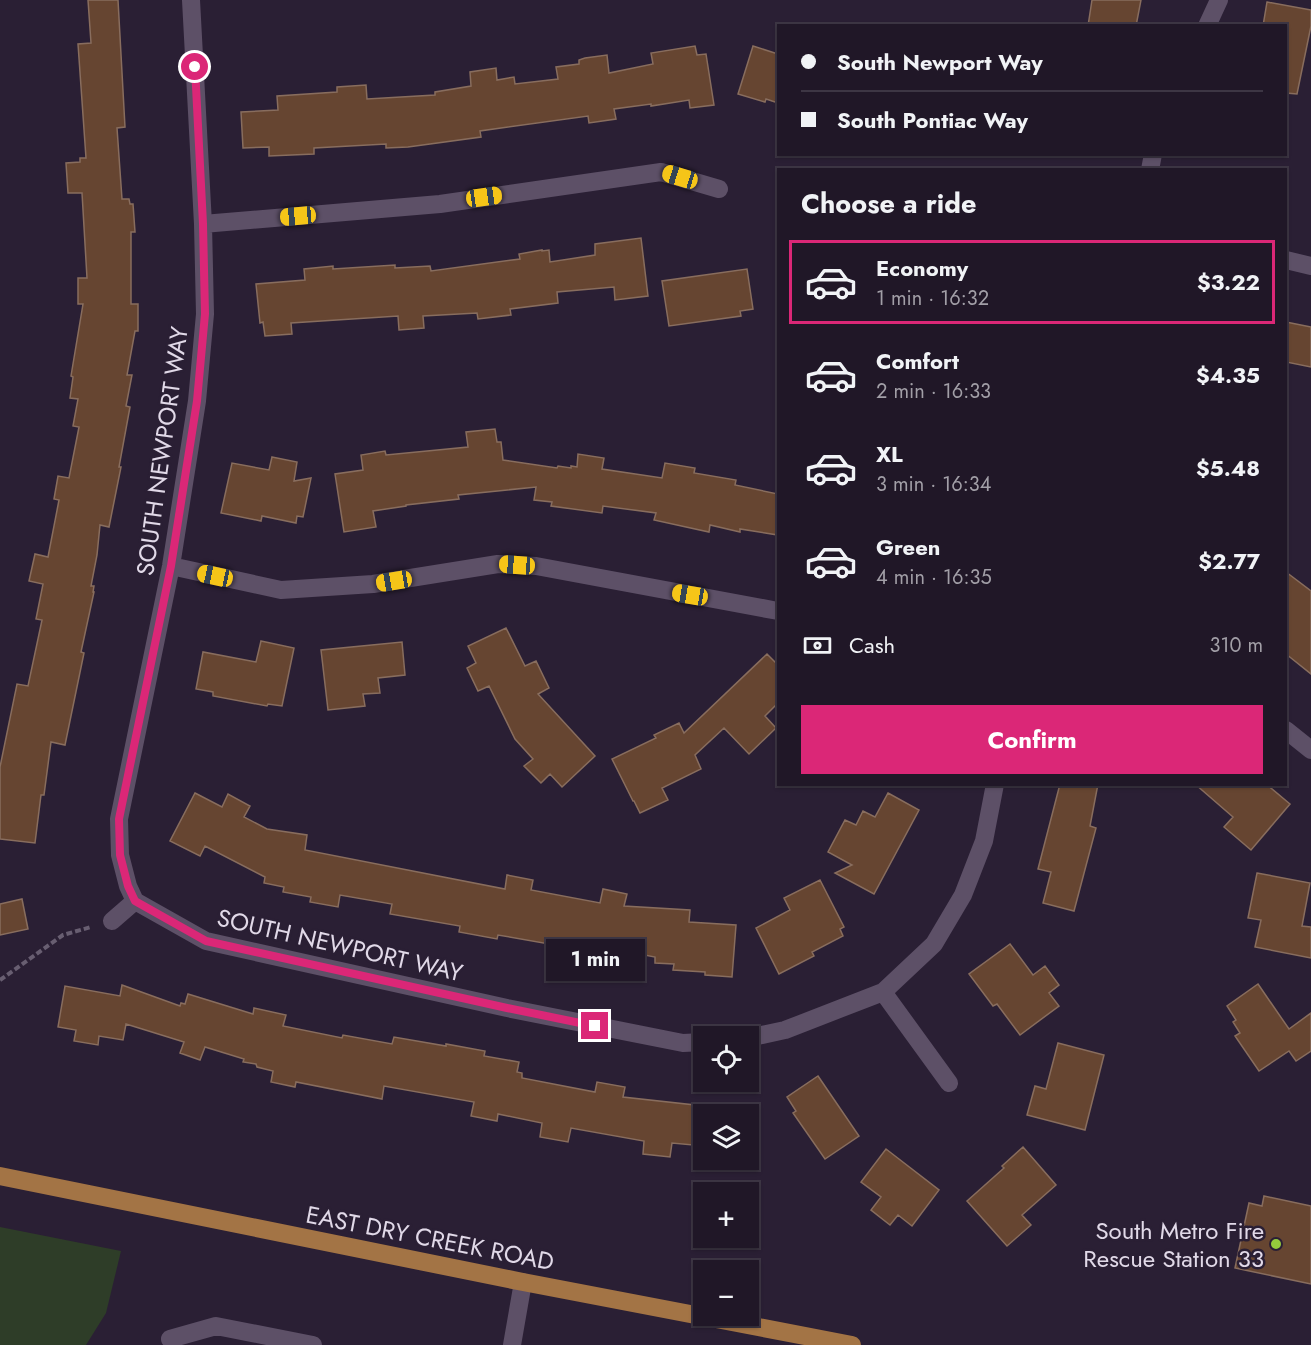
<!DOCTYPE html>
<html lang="en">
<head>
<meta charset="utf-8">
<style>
	body { margin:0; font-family:Jost,sans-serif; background:#28202f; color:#f1f3f6; height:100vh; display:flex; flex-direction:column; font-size:22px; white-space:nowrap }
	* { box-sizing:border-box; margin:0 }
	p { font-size:20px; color:#a29fa7 }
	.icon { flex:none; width:33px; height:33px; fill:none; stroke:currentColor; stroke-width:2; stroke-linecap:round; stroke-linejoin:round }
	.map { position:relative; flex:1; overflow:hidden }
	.details { position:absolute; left:777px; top:168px; width:510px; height:618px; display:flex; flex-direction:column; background:#201727; border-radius:0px; box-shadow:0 2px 4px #0004,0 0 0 2px #3d3644 }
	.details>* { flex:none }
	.banner { position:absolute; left:777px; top:24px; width:510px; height:132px; border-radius:0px; box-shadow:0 2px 4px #0004,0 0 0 2px #3d3644; display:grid; align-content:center; height:132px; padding:0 24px; background:#201727 }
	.buttons { position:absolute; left:693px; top:1026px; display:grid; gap:12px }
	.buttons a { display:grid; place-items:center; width:66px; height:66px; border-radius:0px; background:#201727; box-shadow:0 2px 4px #0004,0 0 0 2px #3d3644; font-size:30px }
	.end { position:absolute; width:27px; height:27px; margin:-14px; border:8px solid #db2777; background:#fff; box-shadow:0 0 0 3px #fff }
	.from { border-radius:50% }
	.bubble { position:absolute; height:42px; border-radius:0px; background:#201727; box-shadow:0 2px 4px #0004,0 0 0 2px #3d3644; font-size:20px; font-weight:700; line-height:42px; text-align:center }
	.car { position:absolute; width:18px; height:36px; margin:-18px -9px; border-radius:8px; box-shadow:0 0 4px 2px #0007; background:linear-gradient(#f5c518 24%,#345 0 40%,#f5c518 0 76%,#345 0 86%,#f5c518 0) }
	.banner b { display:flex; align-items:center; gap:21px; height:57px; font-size:22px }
	.banner b+b { border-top:2px solid #3d3644 }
	.banner i { width:15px; height:15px; background:#f1f3f6 }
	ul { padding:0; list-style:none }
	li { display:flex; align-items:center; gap:18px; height:84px; margin:0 12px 9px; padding:0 12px; border:3px solid transparent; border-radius:0px }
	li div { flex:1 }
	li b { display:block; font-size:22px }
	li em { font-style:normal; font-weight:700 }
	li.on { border-color:#db2777 }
	li>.icon { width:54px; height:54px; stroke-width:1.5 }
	h2 { padding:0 24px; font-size:27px; line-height:72px }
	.pay { display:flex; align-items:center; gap:15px; height:66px; padding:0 24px; font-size:22px }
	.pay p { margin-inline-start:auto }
	.primary-button { display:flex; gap:12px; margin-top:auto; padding:12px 24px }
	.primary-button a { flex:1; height:69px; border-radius:0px; background:#db2777; color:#fff; font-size:24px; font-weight:700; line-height:69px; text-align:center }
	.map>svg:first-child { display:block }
	.green { fill:#2e3d28 }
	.building { fill:#664531; stroke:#886d5e; stroke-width:1.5 }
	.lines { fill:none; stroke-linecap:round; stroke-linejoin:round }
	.path { stroke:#685e71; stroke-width:4; stroke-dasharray:6 3; stroke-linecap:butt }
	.minor { stroke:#5d5067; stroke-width:18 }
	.major { stroke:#a37445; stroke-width:18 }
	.route { stroke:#db2777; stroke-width:8 }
	.poi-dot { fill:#94cc3c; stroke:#2a1f34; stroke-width:2 }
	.labels { text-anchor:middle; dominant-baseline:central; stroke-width:5; stroke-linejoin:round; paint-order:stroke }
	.street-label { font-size:24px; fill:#e1d9e8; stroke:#2a1f34 }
	.poi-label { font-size:24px; fill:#e1d9e8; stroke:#2a1f34; text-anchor:end }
</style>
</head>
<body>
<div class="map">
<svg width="1311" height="1345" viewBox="0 0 1311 1345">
	<rect width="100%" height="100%" fill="#2a1f34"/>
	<path class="green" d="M0,1227L121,1251L106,1313L86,1345H0Z"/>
	<path class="building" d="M88,0H118L125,127L117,128L122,199H129L130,204H133L135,232H131V304H138V331H135L127,375H132L126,406L130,407L119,467H121L109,527L100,525L97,555L91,586H94L93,592H94L81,652L84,653L65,745L51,742L44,795H41L35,843L0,839V767L17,684L28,686L42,620L36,619L43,584L29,581L35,554L48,557L59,500L54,499L58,476L69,478L79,427L73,426L78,399L70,398L73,377L71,376L83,304H78V278H87L82,193H68L66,163L80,162V158H86L78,44L91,43Z
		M1092,0H1141L1136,26H1088Z
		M1267,2L1311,10V26L1297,94L1286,93V26H1263Z
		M695,46L697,55L706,54L714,105L690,108L689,100L651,106V104L614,109L616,119L589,123L588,116L480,131L481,137L408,147L386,148V144L314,148V154L269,156V147L243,148L241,112L278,110L277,96L337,92V87L366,85L367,99L435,95V92L471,86L470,72L496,68L497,80L514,77L515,84L558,79L556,67L579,64V60L585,58L607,55L609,73L653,64L651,53Z
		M753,46L778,54V103L766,99L765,102L738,94Z
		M641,238L648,296L615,300L614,287L557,292L558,303L510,309L511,315L478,319L477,313L423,316L424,328L399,330L398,316L291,323L292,334L265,336L263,322L260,323L256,284L305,280L304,269L333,266V269L395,265V268L430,266L431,271L520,259L519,254L542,250V251L549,250L550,262L595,255V244Z
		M747,269L753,309L740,311L741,316L669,326L662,281Z
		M1286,322L1311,327V367L1286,362Z
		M495,429L497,442H501L503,460L557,468L558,466L571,468V466L577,467L578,454L604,458L602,469L662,478L665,463L695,468L694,473L736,480L735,485L778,494V535L740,529V532L710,525L709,532L654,520L656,513L603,506L602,513L551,506L552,502L534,500L536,487L458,495L459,499L406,505V506L373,511L376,527L344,532L335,474L363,470L361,455L385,451L386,455L468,447L466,432Z
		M272,457L297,462L294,481L311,478L303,517L297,516L296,523L262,516L261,521L221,513L232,463L269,470Z
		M1286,572L1311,591V674L1286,654Z
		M506,628L525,666L536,661L549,688L538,694L595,756L562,787L550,774L541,783L524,766L533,759L515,739L489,686L478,691L467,668L476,663L468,646Z
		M261,641L294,648L282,706L268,704L267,706L213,696V692L196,689L203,652L256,662Z
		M402,642L405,675L378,678L380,693L363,694L365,706L328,710L321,650Z
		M767,654L778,665V703L765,716L776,728L749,754L724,728L695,755L701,769L662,788L668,800L640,813L634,801H633L612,759L656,738L654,735L679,723L684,733Z
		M1060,784H1098L1090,826L1096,828L1074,911L1043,903L1051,872L1038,869Z
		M1195,784H1266L1290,804L1251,850L1224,827L1233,817Z
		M195,793L222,807L228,794L250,806L244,817L267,829L307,835L305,850L505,889L507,875L533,880L531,890L600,903L603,889L627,894L624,906L690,910L689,922L736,925L732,977L705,975V972L673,970L674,964L655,963V957L594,945L592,955H590L589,962L560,956L561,946L498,935L497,939L459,932L460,926L390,914L392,904L340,895L338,907L310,902L311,897L283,892L284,887L264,883L265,877L205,846L200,856L170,841Z
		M888,793L919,810L874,894L835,873L852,865L828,852L845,820L856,825L863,811L875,817Z
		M1257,873L1310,883L1302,926L1311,927V958L1255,947L1261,920L1248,918Z
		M820,880L844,927L840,929L843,936L812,952L814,956L779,974L756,928L790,910L784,898Z
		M22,899L28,929L0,935V904Z
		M1010,944L1033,975L1045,966L1059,985L1049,993L1059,1006L1020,1035L997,1004L993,1006L969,974Z
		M1258,984L1289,1029L1311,1013V1051L1296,1061L1289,1051L1259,1071L1235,1036L1240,1033L1233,1022L1236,1020L1227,1006Z
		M122,985L180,1006L181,1003L185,1004L188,994L253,1014L254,1008L286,1015L283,1026L342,1038L343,1035L392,1044L394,1037L446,1046V1044L485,1051L484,1056L519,1062L517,1072L522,1073V1078L595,1092L597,1082L625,1087L623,1097L704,1106V1146L672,1143L670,1157L643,1154L644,1141L571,1128L568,1142L540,1137L542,1123L498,1114L497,1121L471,1116L474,1102L384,1086L382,1099L296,1082L295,1087L271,1082L273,1071L257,1067L256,1064L243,1062L244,1059L205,1047L200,1060L180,1053L184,1042L126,1024L123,1040L99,1036L98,1045L74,1041L76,1030L58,1027L65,986L120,996Z
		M1058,1043L1104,1055L1085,1130L1027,1115L1035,1086L1046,1089Z
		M818,1076L859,1136L825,1159L793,1113L796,1111L787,1097Z
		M1023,1147L1056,1185L1022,1215L1031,1225L1007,1246L967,1201L1004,1168L1002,1166Z
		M886,1149L939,1190L912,1226L898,1215L890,1225L871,1210L881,1197L861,1182Z
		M1264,1196L1311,1206V1284L1235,1268L1249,1203L1262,1206Z"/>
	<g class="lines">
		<path class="path" d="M0,980L63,935L91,927"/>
		<path class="minor" d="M191,0L203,224L205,314L197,401L171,566L119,819L120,855L128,886L135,901L206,941L507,1008L683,1043L704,1042
			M1207,26L1219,0
			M1150,170L1153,154
			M203,224L440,204L661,172L719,189
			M1286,260L1311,266
			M171,566L281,590L373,584L498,564L536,566L778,611
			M1286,730L1311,750
			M112,921L135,901
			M883,992L949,1083
			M748,1038L785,1030L883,992L934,944L963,895L984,841L995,784
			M170,1339L216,1326L313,1345
			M512,1345L523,1282"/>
		<path class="major" d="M0,1176L523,1282L852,1345"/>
	</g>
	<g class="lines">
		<path class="route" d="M195,67L203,224L205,314L197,401L171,566L119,819L120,855L128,886L135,901L206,941L507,1008L595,1026"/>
	</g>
	<circle class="poi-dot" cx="1276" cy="1244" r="6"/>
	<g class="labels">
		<g class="street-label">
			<text transform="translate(162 451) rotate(-82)">SOUTH NEWPORT WAY</text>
			<text transform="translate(340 945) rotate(13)">SOUTH NEWPORT WAY</text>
			<text transform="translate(430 1238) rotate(11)">EAST DRY CREEK ROAD</text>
		</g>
		<g class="poi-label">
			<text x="1264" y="1230">South Metro Fire<tspan x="1264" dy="28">Rescue Station 33</tspan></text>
		</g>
	</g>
</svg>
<div class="buttons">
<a><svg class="icon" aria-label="locate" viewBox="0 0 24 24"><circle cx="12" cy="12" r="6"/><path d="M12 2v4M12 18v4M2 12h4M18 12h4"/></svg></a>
<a><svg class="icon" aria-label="layers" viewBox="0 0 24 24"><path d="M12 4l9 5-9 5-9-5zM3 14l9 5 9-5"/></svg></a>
<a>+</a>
<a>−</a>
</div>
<i class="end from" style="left:195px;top:67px"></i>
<i class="end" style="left:595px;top:1026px"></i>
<div class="bubble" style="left:546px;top:939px;width:99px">1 min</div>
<i class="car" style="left:680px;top:177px;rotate:287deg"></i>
<i class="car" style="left:484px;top:197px;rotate:82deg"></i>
<i class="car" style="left:298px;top:216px;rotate:265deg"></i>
<i class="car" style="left:517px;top:565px;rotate:274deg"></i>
<i class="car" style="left:215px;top:576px;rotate:282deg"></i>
<i class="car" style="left:394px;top:581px;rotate:261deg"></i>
<i class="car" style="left:690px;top:595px;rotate:280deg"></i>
<div class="banner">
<b><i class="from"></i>South Newport Way</b>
<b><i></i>South Pontiac Way</b>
</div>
<section class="details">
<h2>Choose a ride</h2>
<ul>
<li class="on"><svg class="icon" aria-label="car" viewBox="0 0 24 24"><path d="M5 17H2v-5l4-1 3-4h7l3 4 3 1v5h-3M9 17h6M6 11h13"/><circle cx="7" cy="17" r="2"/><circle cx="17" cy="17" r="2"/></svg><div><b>Economy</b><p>1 min · 16:32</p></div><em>$3.22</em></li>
<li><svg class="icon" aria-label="car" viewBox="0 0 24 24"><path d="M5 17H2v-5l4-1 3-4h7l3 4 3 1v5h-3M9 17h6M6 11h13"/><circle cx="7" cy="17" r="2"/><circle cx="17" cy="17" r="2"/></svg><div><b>Comfort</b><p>2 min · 16:33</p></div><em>$4.35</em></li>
<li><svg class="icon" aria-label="car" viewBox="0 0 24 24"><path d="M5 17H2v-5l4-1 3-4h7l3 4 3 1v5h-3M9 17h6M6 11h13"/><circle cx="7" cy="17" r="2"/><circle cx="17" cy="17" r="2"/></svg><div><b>XL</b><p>3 min · 16:34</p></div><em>$5.48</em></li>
<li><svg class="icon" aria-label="car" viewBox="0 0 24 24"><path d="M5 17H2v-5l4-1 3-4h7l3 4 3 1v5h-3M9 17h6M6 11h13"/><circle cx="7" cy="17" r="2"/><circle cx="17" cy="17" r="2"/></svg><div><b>Green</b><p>4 min · 16:35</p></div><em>$2.77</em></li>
</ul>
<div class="pay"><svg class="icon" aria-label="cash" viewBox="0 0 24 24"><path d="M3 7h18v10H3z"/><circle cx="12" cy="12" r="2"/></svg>Cash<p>310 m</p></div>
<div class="primary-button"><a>Confirm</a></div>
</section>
</div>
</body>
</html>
